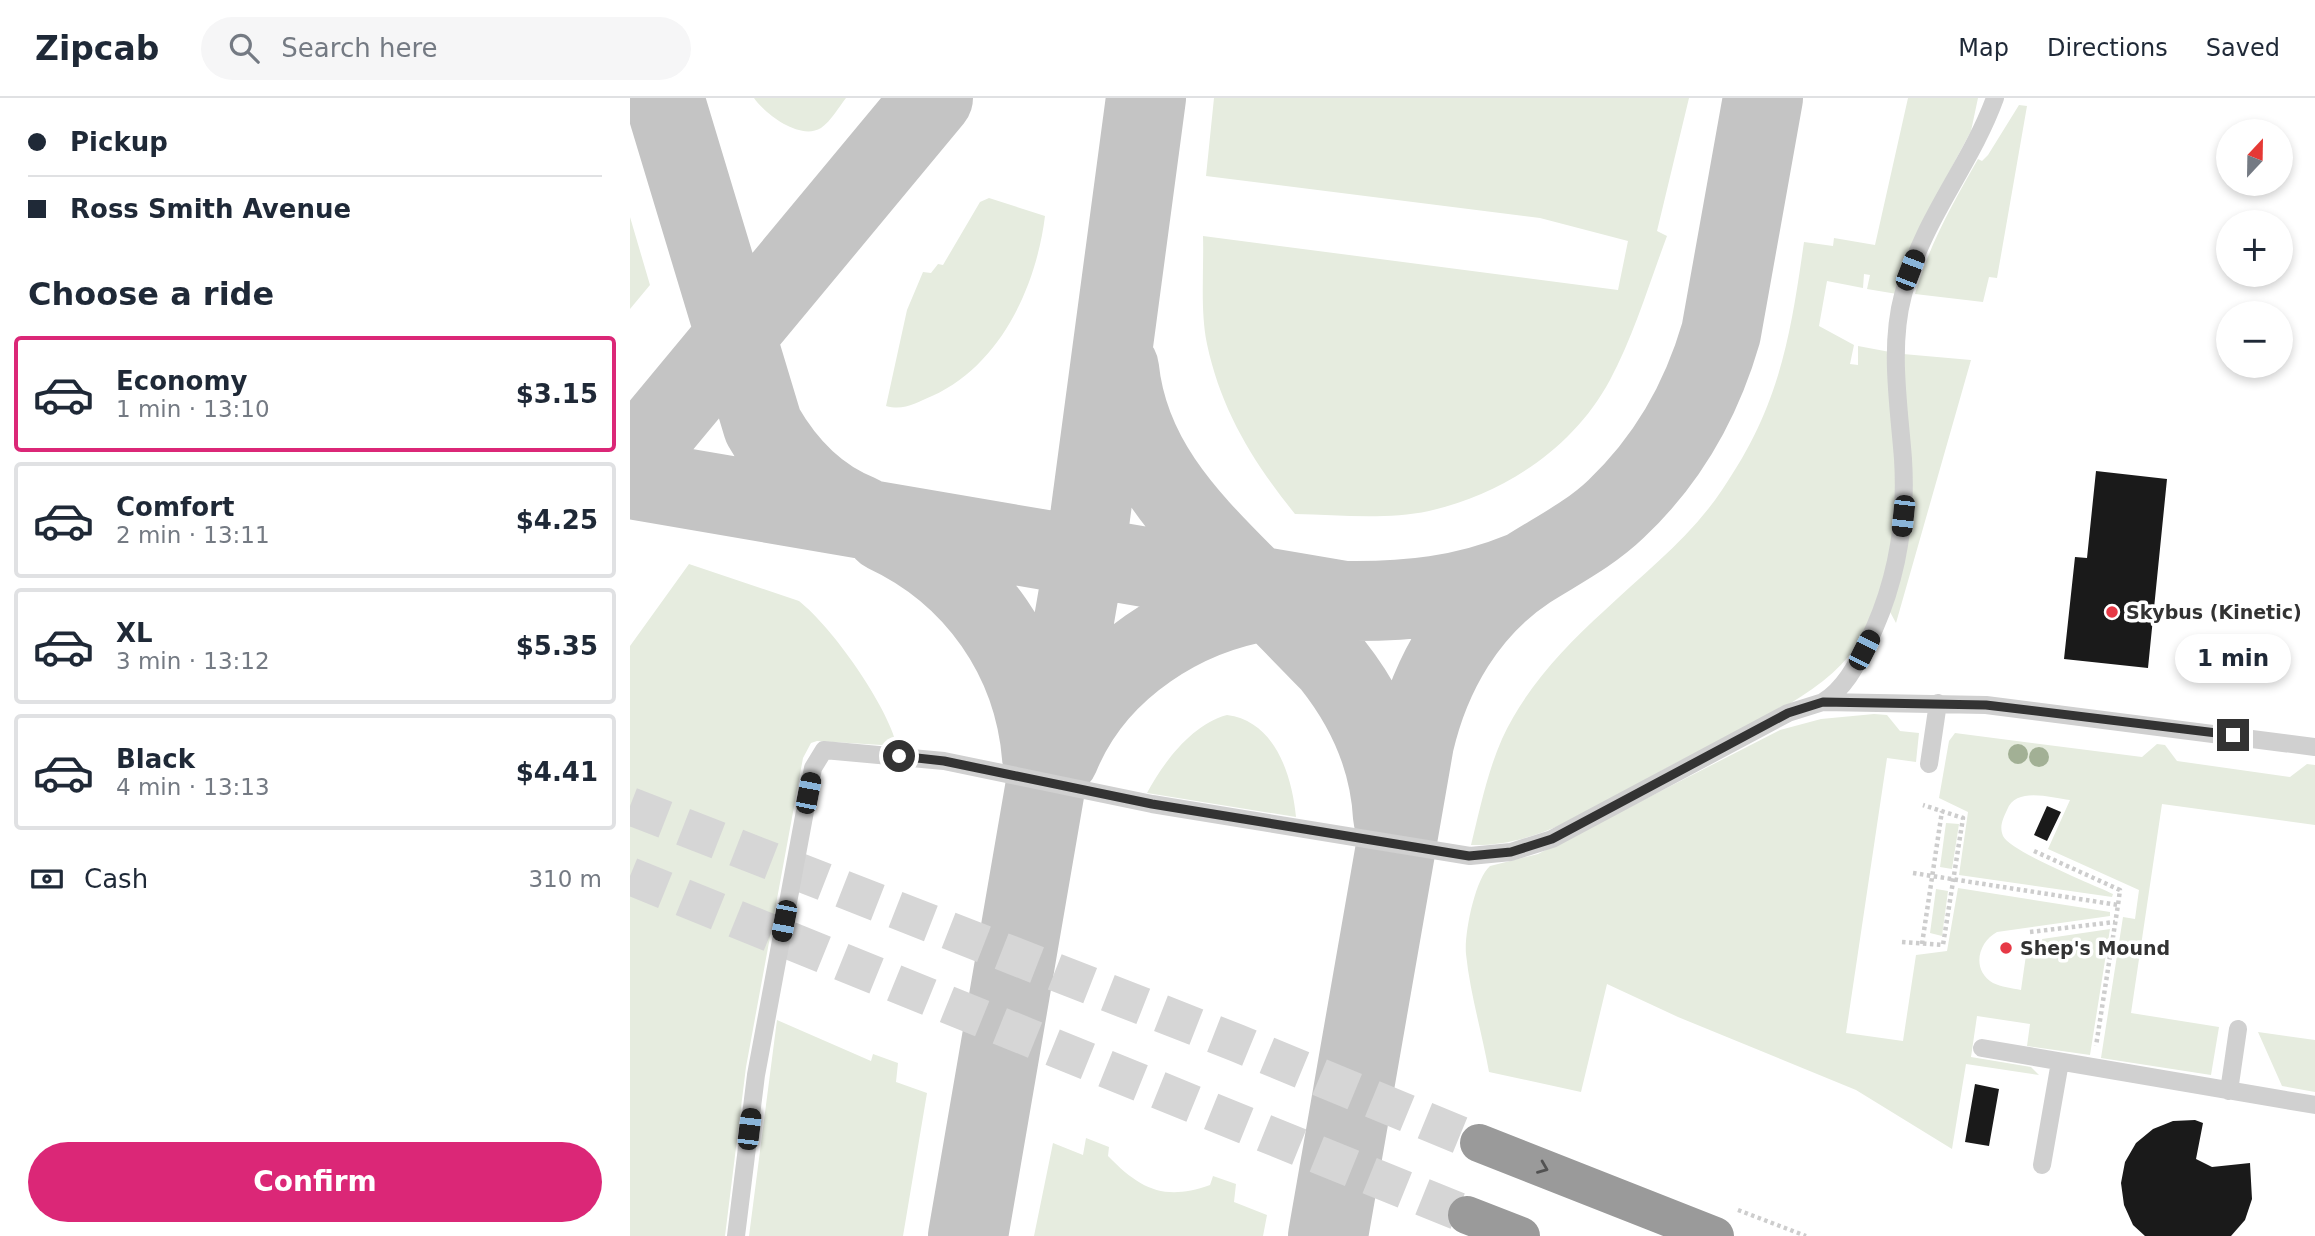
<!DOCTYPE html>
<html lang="en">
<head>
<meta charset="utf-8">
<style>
	body { margin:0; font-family:"DejaVu Sans",sans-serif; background:#f6f6f7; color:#1f2937; height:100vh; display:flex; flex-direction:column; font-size:26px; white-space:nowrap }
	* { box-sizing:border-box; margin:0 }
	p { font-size:23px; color:#747a83 }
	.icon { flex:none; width:38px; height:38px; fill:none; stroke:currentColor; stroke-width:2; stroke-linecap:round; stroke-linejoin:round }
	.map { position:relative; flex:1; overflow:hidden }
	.sheet { display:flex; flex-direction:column; background:#fff; width:630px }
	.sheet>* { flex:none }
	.guide { display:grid; align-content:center; height:154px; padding:0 28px; background:#fff }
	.needle { width:46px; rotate:22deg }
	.tools { position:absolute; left:1586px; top:21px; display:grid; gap:14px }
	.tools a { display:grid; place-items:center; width:77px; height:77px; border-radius:50%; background:#fff; box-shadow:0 4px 10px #0003; font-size:35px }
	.end { position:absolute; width:32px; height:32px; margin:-16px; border:9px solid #333; background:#fff; box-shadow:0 0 0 4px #fff }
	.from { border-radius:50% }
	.bubble { position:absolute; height:49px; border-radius:24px; background:#fff; box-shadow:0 4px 10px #0003; font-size:23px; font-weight:700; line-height:49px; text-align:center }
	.car { position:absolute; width:21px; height:42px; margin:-21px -10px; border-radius:9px; box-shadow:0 0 5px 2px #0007; background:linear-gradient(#222 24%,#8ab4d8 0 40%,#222 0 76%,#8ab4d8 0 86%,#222 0) }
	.guide b { display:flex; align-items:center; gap:24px; height:66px; font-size:26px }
	.guide b+b { border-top:2px solid #e0e1e3 }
	.guide i { width:18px; height:18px; background:#1f2937 }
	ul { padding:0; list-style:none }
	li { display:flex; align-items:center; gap:21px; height:116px; margin:0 14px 10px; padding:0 14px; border:4px solid #e0e1e3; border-radius:7px }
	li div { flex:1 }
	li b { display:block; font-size:26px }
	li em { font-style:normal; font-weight:700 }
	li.selected { border-color:#db2777 }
	li>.icon { width:63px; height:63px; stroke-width:1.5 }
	h2 { padding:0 28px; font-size:32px; line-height:84px }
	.pay { display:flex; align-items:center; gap:18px; height:77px; padding:0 28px; font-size:26px }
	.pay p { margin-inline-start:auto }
	.primary-button { display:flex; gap:14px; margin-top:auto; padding:14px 28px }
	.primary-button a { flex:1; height:80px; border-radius:42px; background:#db2777; color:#fff; font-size:28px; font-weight:700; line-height:80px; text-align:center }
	header { display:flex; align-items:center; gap:42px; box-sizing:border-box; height:98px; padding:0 35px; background:#fff; border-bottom:2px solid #e0e1e3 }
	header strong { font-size:33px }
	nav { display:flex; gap:38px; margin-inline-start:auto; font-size:24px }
	.search { width:490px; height:63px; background:#f6f6f7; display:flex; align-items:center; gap:18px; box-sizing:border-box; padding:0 24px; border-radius:38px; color:#747a83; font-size:26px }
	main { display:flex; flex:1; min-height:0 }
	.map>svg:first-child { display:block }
	.green { fill:#e6ecdf }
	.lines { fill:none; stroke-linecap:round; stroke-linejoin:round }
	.taxiway { stroke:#c4c4c4; stroke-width:80 }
	.building { fill:#1a1a1a }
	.highway-tunnel { stroke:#d6d6d6; stroke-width:38; stroke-dasharray:38 19; stroke-linecap:butt }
	.path { stroke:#cdcdcd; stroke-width:4.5; stroke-dasharray:3.5 3.5; stroke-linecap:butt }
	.lane { stroke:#d0d0d0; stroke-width:18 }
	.highway { stroke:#9a9a9a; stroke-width:38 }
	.tree { fill:#a2b095 }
	.oneway { stroke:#525252 }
	.route { stroke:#333; stroke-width:9 }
	.poi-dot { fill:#e63946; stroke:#fff; stroke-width:2.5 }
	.labels { text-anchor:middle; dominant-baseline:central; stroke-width:7; stroke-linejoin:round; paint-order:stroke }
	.poi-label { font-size:19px; font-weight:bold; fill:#333; stroke:#fff; text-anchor:start }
</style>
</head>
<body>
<header>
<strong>Zipcab</strong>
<div class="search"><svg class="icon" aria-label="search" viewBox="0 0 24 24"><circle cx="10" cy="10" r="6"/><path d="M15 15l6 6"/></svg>Search here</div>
<nav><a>Map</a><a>Directions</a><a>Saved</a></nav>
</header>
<main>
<section class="sheet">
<div class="guide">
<b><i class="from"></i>Pickup</b>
<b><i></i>Ross Smith Avenue</b>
</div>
<h2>Choose a ride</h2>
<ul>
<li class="selected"><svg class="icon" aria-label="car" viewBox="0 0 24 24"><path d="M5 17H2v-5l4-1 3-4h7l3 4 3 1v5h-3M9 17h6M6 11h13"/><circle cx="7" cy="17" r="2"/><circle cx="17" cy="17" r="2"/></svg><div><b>Economy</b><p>1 min · 13:10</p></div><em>$3.15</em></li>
<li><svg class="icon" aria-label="car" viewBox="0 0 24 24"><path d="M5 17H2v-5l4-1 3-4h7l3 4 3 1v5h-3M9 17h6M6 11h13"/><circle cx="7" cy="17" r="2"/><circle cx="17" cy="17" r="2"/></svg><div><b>Comfort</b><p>2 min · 13:11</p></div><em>$4.25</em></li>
<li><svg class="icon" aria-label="car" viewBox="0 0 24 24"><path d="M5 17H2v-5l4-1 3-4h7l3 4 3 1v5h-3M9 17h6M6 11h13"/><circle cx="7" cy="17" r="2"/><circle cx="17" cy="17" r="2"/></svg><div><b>XL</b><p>3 min · 13:12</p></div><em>$5.35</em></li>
<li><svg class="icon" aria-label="car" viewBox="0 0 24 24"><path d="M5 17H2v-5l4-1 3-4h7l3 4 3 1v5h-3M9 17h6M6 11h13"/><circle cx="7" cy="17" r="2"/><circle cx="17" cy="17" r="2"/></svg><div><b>Black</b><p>4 min · 13:13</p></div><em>$4.41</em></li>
</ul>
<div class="pay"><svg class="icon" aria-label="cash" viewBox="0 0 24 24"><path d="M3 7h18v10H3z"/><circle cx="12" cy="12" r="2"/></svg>Cash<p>310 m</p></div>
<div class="primary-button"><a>Confirm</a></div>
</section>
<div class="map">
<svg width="1685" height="1138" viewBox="0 0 1685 1138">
	<rect width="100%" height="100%" fill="#fff"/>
	<path class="green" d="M124,0H216C209,9 201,23 191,30C170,43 135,16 124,0Z
		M584,0H1059L1027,133L1037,138C1019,186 1004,237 980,282C943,351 873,396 799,413C756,422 709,417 665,416C623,364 591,312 577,246C570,212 574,173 573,138L988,192L998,143L910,120L576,78Z
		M1278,0H1348L1341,33L1290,129L1267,196L1237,191L1240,177L1234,176L1233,190L1197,183L1189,228L1224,247L1220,266L1228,267V248L1260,254C1265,360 1289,509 1193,583C1145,620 1084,644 1031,673C972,705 911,749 841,747C850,711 857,675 872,641C894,592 935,548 974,513C1015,474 1060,440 1092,392C1149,309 1160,242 1174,144L1203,148L1204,140L1245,147Z
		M1389,7L1397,8L1367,180L1359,179L1353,204L1285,196C1299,147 1323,105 1348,61L1352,63L1358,57Z
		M359,100L415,118C406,190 370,267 302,298C286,305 274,313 256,308L277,212L293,174L301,175L308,166L313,167L350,104Z
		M0,119L20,187L0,211Z
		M1273,256L1341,262L1266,525L1259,512L1266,493Z
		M59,466L169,503C203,530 257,607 267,648L187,643L181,645L173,660L116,969L95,1138H0V548Z
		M1244,616L1257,617L1270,633L1289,635L1286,664L1257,660L1216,935L1273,943L1286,857L1317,853L1328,790L1480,814V818L1367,834C1348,844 1341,872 1363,885C1371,889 1382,890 1391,892L1398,843L1480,831L1460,957L1397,948L1400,926L1347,918L1341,959L1401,969L1409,977L1336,966L1322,1051L1226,992L1048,919L977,886L951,994L859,974C852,935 840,895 836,856C834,836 845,781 860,768L908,756L1150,632L1191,621Z
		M597,617C645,623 662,677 666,719L517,695C533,665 562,626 597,617Z
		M1325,635L1512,659L1527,646L1535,647L1547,663L1660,679L1677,666L1685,667V727L1532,706L1501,915L1589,929L1581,977L1471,960L1493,819L1505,821L1509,792L1418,751L1440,702C1421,700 1386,688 1377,712C1373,721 1369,728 1373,738C1381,754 1462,786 1483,796L1482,799L1329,777L1338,714L1309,700L1319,643Z
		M1316,725L1329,726L1322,771L1310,769Z
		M1306,791L1318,793L1312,838L1300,835Z
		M147,922L241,963L243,956L268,965L266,984L297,995L273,1138H119Z
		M1628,934L1685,942V994L1652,988Z
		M456,1040L479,1049L478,1058C511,1092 535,1103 580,1087L583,1078L606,1086L604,1104L637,1117L633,1138H404L423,1045L453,1057Z"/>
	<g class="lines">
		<path class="taxiway" d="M34,0L133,328C156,368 186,400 230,417
			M489,270C498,357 553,416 612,475C643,505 672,535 702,566C737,610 760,662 763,719
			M0,365L303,0
			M0,381L714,503C777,504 834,498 892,474
			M255,434C345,476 404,560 412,659
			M429,659C465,570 557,511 651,501
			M338,1138L454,464L516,0
			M698,1138L784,645C800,576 837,511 898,471C928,452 960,436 986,411C1038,362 1071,304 1091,235L1133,0"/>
	</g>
	<path class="building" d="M1466,373L1537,381L1518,570L1434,561L1445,459L1457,460Z
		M1417,708L1431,714L1417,743L1404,737Z
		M1345,986L1369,991L1359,1048L1335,1044Z
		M1565,1022L1573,1025L1566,1061L1582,1069L1620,1065L1622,1101L1615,1122L1601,1138H1515L1503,1127L1494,1107L1491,1085L1495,1064L1506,1045L1523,1031L1543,1023Z"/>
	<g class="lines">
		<path class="highway-tunnel" d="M0,708L607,945L849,1045
			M0,778L837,1117"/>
		<path class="path" d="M1404,753L1490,792L1488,807
			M1283,775L1488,807L1466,948
			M1400,834L1485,824
			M1272,844L1313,847L1333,720L1293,707
			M1292,846L1312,713
			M1108,1112L1176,1138"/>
		<path class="lane" d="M1193,604C1214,591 1226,568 1237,546C1266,488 1277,425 1273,361C1269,308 1259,249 1273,197C1292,121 1340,69 1365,0
			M1299,666L1308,605
			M1352,950L1685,1007
			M1599,993L1608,931
			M1412,1067L1430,964
			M106,1138L126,977L183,670L194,652L314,663L522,706L840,758L881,754L922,741L1158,615L1193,604L1356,607L1685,649"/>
		<path class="highway" d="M849,1045L1085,1138
			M837,1117L891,1138"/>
	</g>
	<g class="tree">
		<circle cx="1388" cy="656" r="10"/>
		<circle cx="1409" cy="659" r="10"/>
	</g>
	<defs><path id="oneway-chevron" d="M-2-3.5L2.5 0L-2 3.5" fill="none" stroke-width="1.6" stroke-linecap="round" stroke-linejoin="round" transform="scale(1.75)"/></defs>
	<use class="oneway" href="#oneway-chevron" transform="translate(913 1070) rotate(22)"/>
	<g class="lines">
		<path class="route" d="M269,658L314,663L522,706L839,758L881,754L922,741L1158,615L1193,604L1356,607L1603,637"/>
	</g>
	<g class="poi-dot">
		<circle cx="1482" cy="514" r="7"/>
		<circle cx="1376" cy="850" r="7"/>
	</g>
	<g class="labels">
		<g class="poi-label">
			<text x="1496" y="514">Skybus (Kinetic)</text>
			<text x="1390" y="850">Shep's Mound</text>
		</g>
	</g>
</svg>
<div class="tools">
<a><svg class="needle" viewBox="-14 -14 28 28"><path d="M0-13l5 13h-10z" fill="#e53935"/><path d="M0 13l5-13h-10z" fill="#747a83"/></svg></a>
<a>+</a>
<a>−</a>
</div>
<i class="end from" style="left:269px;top:658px"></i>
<i class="end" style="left:1603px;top:637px"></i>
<div class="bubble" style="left:1545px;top:536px;width:116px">1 min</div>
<i class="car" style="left:1280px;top:172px;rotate:21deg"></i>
<i class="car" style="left:1273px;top:418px;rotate:186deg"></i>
<i class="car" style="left:1234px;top:552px;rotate:27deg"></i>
<i class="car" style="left:178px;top:695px;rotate:11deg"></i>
<i class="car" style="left:154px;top:823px;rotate:191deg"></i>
<i class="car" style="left:119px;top:1031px;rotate:7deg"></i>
</div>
</main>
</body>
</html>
